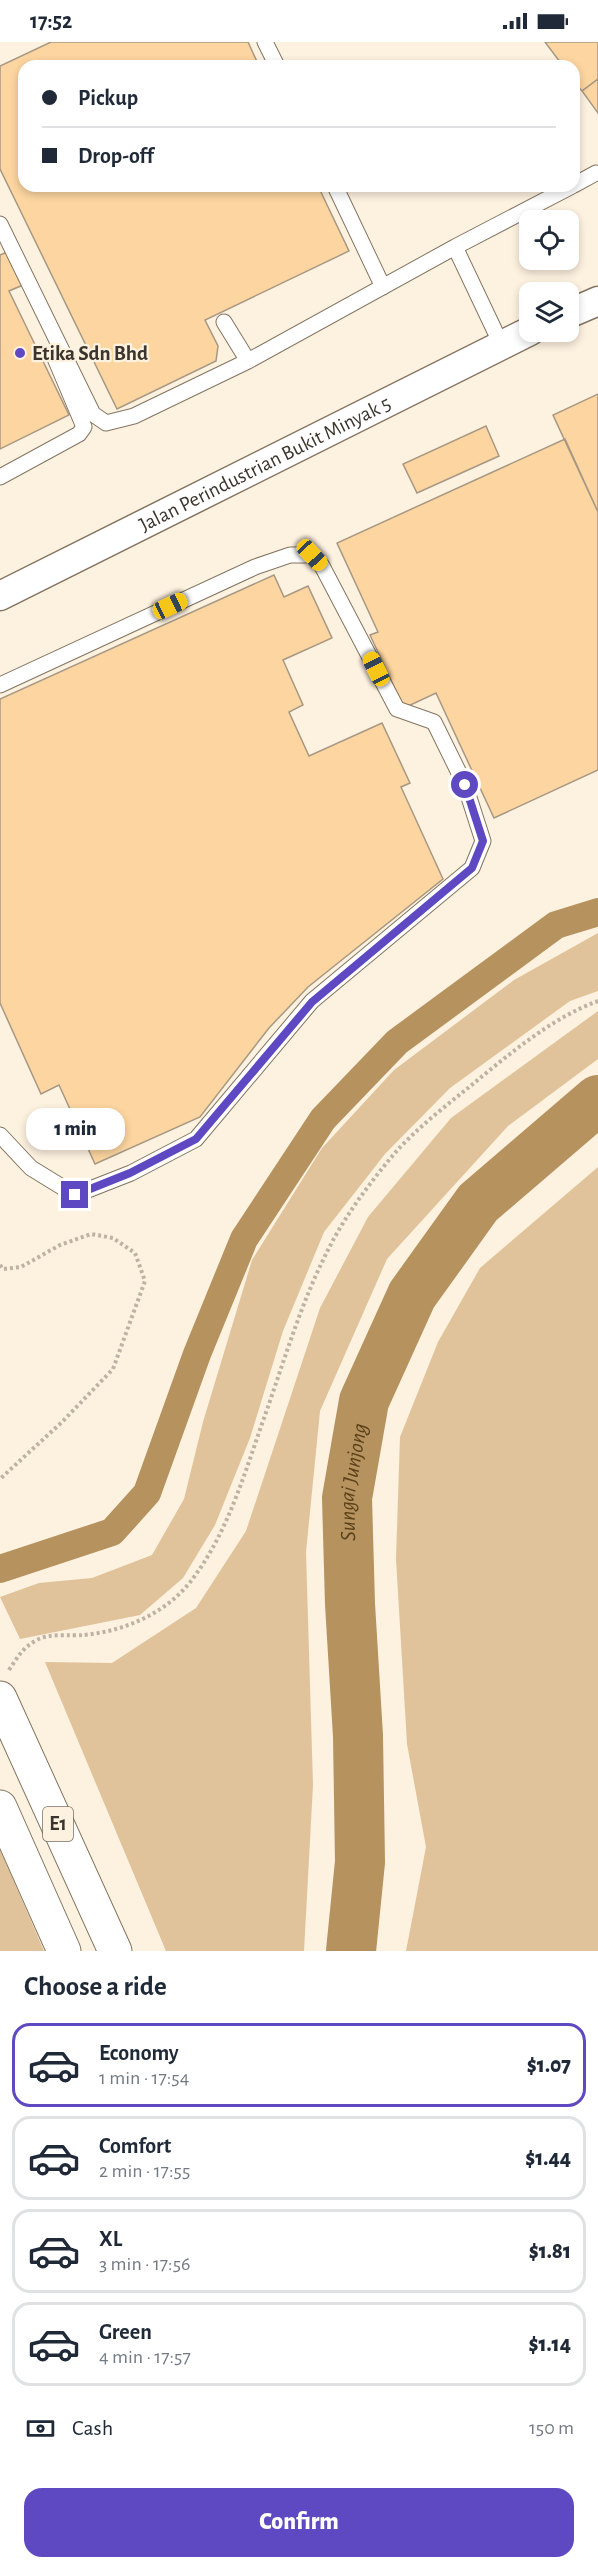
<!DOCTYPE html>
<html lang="en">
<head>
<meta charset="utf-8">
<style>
	body { margin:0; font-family:"Alegreya Sans",sans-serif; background:#f2f2f3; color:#1f2937; height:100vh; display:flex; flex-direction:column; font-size:22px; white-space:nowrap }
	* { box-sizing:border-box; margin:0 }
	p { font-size:20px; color:#747a83 }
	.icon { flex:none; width:33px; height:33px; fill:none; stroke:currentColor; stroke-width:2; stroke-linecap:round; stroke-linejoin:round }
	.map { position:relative; height:1909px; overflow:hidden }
	.side { display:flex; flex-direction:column; background:#fff; flex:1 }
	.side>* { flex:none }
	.top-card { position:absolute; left:18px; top:18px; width:562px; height:132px; border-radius:18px; box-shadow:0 3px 9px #0003; display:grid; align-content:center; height:132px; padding:0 24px; background:#fff }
	.buttons { position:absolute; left:519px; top:168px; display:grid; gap:12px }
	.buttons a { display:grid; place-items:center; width:60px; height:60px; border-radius:12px; background:#fff; box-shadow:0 3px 9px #0003; font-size:30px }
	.end { position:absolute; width:27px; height:27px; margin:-14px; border:8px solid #5e49c2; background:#fff; box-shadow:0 0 0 3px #fff }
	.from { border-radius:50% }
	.bubble { position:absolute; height:42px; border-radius:18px; background:#fff; box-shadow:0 3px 9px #0003; font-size:20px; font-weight:800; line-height:42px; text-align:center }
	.car { position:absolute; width:18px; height:36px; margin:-18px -9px; border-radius:8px; box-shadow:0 0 4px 2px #0007; background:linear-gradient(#f5c518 24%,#345 0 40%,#f5c518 0 76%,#345 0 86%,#f5c518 0) }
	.top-card b { display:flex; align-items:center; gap:21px; height:57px; font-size:22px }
	.top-card b+b { border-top:2px solid #e0e1e3 }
	.top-card i { width:15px; height:15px; background:#1f2937 }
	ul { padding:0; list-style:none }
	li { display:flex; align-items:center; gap:18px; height:84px; margin:0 12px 9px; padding:0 12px; border:3px solid #e0e1e3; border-radius:18px }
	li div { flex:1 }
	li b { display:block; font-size:22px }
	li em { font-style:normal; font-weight:800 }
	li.current { border-color:#5e49c2 }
	li>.icon { width:54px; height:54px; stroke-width:1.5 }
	h2 { padding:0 24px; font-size:27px; line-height:72px }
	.pay { display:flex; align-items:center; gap:15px; height:66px; padding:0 24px; font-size:22px }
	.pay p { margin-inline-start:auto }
	.action { display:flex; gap:12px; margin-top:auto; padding:12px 24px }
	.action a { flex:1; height:69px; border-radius:18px; background:#5e49c2; color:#fff; font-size:24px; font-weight:800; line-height:69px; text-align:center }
	.status { display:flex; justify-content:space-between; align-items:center; height:42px; padding:0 30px; background:#fff; direction:ltr }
	.status svg { height:16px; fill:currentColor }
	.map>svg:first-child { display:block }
	.green { fill:#e0c39a }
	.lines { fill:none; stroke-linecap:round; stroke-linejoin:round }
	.canal { stroke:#b6925f; stroke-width:28 }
	.river { stroke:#b6925f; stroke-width:50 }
	.building { fill:#fcd5a0; stroke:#a79884; stroke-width:1.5 }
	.lane-casing { stroke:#837561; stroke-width:17 }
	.street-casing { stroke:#837561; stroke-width:31 }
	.highway-casing { stroke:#837561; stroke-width:35 }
	.path { stroke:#bdb3a5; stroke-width:4; stroke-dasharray:3 3; stroke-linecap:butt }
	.lane { stroke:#fff; stroke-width:15 }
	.street { stroke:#fff; stroke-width:28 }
	.highway { stroke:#fff; stroke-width:33 }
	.route { stroke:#5e49c2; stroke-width:8 }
	.poi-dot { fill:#5e49c2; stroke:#fdf1df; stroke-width:2 }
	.labels { text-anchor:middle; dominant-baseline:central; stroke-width:4.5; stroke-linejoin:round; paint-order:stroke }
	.shield { fill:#fdf1df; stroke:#756d62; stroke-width:1.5 }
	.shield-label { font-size:20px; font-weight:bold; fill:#3b352d }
	.poi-label { font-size:21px; font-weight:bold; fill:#3b352d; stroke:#fdf1df; text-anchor:start }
	.street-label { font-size:21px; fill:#3b352d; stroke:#fdf1df }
	.water-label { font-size:22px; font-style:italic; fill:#5b4119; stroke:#fdf1df }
</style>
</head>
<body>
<div class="status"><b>17:52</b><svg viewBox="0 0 49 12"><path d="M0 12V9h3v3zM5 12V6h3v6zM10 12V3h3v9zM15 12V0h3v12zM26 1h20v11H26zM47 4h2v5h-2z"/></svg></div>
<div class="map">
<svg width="598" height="1909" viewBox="0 0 598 1909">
	<rect width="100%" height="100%" fill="#fdf1df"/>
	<path class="green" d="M598,891V949L570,959L450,1046L385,1112L324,1190L283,1289L250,1396L215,1483L183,1536L140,1573L20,1597L0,1555L39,1541L92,1536L152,1513L184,1457L203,1380L252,1218L322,1106L394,1028L514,938Z
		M598,969V1017L508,1084L387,1217L320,1369L306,1510L313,1743L304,1909H166L45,1620L112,1621L196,1566L246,1489L320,1266L368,1175L451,1076Z
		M598,1125V1909H406L426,1805L407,1702L396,1517L400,1395L438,1300L480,1226Z
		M0,1807L44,1909H0Z"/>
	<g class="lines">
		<path class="canal" d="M0,1527L112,1490L147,1451L197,1312L244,1197L323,1077L397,1000L556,883L598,870"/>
		<path class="river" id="s1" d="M351,1909L360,1820L358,1694L350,1562L347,1456L364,1359L412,1253L478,1161L598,1058"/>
	</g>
	<path class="building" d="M51,0H248L259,24H24V144H318L349,209L205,278L218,304L216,319L117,367L0,127V24Z
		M545,0H598V37L582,49L574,40V24H563Z
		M598,37V71L582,49Z
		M7,210L23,243L9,249L69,373L0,407V213Z
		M598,352V470L553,373Z
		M486,384L499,414L417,451L403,422Z
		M565,397L598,470V728L494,776L436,651L404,666L370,593L378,590L337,501Z
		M274,533L284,555L308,544L332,596L283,618L303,663L289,670L309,714L382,681L410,741L401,745L443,837L308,945L269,986L200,1075L95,1122L59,1043L41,1052L0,961V657Z"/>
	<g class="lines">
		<g class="lane-casing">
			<path id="lane" d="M265,0L277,24
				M574,143L596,131
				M335,144L383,245
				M0,182L93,372L106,381L134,374L248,319L455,205L572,144
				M455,205L501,302
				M224,280L248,319
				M0,435L79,392L84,385L54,314
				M0,643L255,525L290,513H312L322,524L397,667L434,680L465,743L483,799L472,826L312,959L196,1097L131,1131L75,1153L31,1126L0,1093"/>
		</g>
		<g class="street-casing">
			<g id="street">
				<path d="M568,272L598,259"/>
				<path id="s2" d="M0,554L530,289"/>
			</g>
		</g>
		<g class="highway-casing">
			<path id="highway" d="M0,1656L115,1909
				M0,1765L64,1909"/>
		</g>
		<path class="path" d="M0,1223L3,1227L21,1225L60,1203L91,1192L113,1196L135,1211L145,1239L113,1327L62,1380L0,1437
			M9,1628C17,1616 23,1605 37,1598C49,1591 71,1594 84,1593C126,1589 169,1570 194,1535C228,1489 244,1433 263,1379C283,1323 300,1263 327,1210C344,1175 369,1142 394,1112C415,1088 443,1066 468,1046C507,1014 551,976 598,959"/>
		<use href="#lane" class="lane"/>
		<use href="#street" class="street"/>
		<use href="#highway" class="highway"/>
	</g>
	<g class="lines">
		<path class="route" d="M75,1153L130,1131L196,1097L312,960L472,826L483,799L465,743"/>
	</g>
	<circle class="poi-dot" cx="20" cy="311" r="6"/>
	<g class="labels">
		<rect class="shield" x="43" y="1765" width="30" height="34" rx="4.5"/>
		<g class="shield-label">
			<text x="58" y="1782">E1</text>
		</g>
		<g class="poi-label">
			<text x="32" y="311">Etika Sdn Bhd</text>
		</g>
		<g class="street-label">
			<text stroke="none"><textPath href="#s2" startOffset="296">Jalan Perindustrian Bukit Minyak 5</textPath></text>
		</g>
		<g class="water-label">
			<text stroke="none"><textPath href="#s1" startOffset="470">Sungai Junjong</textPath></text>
		</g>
	</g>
</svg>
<div class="buttons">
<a><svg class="icon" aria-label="locate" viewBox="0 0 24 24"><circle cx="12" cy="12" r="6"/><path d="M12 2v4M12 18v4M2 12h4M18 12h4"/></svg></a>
<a><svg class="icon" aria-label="layers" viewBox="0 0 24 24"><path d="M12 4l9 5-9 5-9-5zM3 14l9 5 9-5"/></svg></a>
</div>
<i class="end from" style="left:465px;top:743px"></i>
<i class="end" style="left:75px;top:1153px"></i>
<div class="bubble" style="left:26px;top:1066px;width:99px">1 min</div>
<i class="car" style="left:312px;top:513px;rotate:137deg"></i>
<i class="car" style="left:170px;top:564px;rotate:65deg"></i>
<i class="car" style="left:376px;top:627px;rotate:333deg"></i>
<div class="top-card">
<b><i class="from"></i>Pickup</b>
<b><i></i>Drop-off</b>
</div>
</div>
<section class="side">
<h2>Choose a ride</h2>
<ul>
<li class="current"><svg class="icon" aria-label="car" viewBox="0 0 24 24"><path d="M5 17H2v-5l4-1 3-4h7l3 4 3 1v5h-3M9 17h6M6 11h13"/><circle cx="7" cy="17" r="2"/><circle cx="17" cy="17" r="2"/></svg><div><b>Economy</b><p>1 min · 17:54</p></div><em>$1.07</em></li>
<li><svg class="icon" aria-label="car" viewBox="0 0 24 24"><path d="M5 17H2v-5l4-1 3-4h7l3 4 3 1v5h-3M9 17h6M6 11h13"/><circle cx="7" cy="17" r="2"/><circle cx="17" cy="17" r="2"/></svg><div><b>Comfort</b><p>2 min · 17:55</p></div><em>$1.44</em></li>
<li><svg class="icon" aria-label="car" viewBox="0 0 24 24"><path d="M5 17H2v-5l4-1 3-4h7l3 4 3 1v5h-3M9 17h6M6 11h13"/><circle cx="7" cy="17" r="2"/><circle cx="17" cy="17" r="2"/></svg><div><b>XL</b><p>3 min · 17:56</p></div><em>$1.81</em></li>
<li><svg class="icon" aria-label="car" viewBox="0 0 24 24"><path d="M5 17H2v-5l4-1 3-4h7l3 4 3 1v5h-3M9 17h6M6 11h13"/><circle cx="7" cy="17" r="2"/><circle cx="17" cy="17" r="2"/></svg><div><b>Green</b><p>4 min · 17:57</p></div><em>$1.14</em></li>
</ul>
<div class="pay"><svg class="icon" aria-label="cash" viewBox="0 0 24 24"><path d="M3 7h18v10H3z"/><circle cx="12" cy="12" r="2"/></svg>Cash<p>150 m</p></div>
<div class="action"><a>Confirm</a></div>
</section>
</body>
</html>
